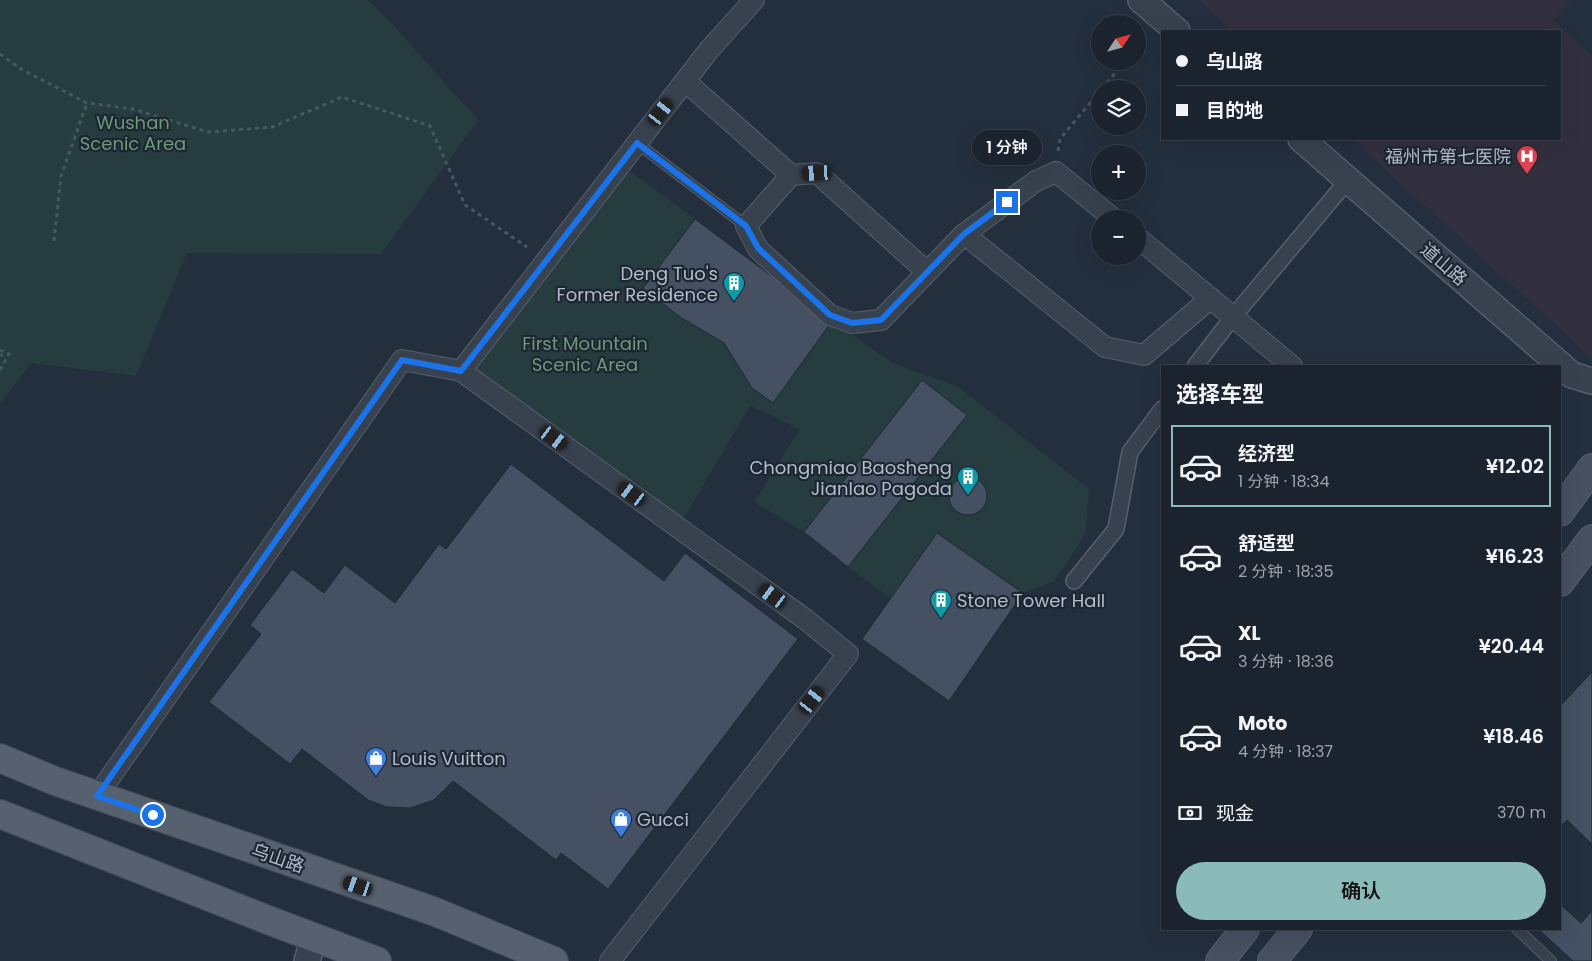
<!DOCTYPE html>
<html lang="zh">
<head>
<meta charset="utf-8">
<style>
	body { margin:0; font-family:Poppins,"Noto Sans SC",sans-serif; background:#242b36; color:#f1f3f6; height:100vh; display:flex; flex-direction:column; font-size:19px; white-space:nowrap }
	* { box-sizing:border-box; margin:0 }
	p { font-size:16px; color:#a0a4aa }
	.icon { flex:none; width:28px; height:28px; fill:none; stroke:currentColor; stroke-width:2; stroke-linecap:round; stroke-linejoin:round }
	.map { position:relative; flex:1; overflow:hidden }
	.panel { position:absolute; left:1161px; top:365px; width:400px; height:565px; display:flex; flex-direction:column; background:#1b232e; border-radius:0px; box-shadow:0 5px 20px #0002,0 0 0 1px #39404a }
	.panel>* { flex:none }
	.top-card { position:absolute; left:1161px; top:30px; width:400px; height:110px; border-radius:0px; box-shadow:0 5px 20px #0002,0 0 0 1px #39404a; display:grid; align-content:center; height:110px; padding:0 15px; background:#1b232e }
	.needle { width:32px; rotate:54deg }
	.fabs { position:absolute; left:1091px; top:15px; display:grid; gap:10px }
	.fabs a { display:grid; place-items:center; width:55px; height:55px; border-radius:50%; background:#1b232e; box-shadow:0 5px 20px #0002,0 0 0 1px #39404a; font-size:25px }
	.end { position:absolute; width:22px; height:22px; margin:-11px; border:6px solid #1a73e8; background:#fff; box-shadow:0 0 0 2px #fff }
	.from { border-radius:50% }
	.bubble { position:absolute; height:35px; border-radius:18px; background:#1b232e; box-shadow:0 5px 20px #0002,0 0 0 1px #39404a; font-size:16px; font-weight:600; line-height:35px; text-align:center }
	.car { position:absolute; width:15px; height:30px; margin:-15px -8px; border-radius:6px; box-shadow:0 0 4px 1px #0007; background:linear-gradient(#222 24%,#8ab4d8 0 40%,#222 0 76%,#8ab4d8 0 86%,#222 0) }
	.top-card b { display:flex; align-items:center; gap:18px; height:48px; font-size:19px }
	.top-card b+b { border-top:1px solid #39404a }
	.top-card i { width:12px; height:12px; background:#f1f3f6 }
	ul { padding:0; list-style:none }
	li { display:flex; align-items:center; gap:15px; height:82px; margin:0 10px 8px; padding:0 5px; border:2px solid transparent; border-radius:0px }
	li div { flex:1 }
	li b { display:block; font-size:19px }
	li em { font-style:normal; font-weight:600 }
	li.current { border-color:#8bbbb9 }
	li>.icon { width:45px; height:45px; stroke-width:1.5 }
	h2 { padding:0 15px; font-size:22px; line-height:60px }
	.pay { display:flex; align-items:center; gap:12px; height:55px; padding:0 15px; font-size:19px }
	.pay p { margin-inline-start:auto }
	.button { display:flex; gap:10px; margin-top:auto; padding:10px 15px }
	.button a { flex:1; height:58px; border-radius:30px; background:#8bbbb9; color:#111; font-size:20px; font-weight:600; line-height:58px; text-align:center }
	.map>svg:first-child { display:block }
	.medical { fill:#32303f }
	.green { fill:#263c3f }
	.building { fill:#455162; stroke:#1f2835 }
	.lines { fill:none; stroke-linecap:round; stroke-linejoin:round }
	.service-casing { stroke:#565f6c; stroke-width:12 }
	.pedestrian-casing { stroke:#565f6c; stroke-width:18 }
	.minor-casing { stroke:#565f6c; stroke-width:22 }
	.tertiary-casing { stroke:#565f6c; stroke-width:28 }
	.secondary-casing { stroke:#565f6c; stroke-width:30 }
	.primary-casing { stroke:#414a57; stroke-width:30 }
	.path { stroke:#44595c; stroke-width:3; stroke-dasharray:4 4; stroke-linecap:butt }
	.service { stroke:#38414e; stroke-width:10 }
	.pedestrian { stroke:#38414e; stroke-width:15 }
	.minor { stroke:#38414e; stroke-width:20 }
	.tertiary { stroke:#38414e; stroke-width:25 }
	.secondary { stroke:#465061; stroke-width:28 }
	.primary { stroke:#56606e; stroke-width:28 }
	.route { stroke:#1a73e8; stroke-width:6 }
	.labels { text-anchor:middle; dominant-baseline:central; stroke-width:4.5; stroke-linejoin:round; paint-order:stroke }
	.park-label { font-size:18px; fill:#6b9a76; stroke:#1d2633 }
	.poi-label { font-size:18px; fill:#b4bcc9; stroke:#1d2633; text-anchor:end }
	.street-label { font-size:18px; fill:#b4bcc9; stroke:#1d2633 }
</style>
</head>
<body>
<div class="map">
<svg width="1592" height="961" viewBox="0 0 1592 961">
	<rect width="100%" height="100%" fill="#242f3e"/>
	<path class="medical" d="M1198,0H1571L1553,20L1592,57V358L1352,139H1560V31H1233Z"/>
	<path class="green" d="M0,0H367L385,16L478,120L381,254L187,253L136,376L31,363L0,404Z
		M620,164L695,219L644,288L724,343L752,388L773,403L832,321L894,364L957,386L1089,489L1086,533L1055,581L1023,593L937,533L891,598L848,567L967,415L922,381L804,532L754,502L799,430L769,414L750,406L678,528L461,371Z"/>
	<path class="building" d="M695,219L832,321L773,403L752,388L724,343L680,317L643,288Z
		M922,380L967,415L848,567L804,532Z
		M511,464L664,581L685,553L798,639L608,889L561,853L556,860L453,781L434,800L410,808L387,807L368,800L302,749L290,764L209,702L261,634L250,625L292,569L324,593L345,565L395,603L439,544L446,549Z
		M949 496a19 19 0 1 1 38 0a19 19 0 1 1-38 0Z
		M937,533L1023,593L949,701L862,639Z
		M1592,672V844L1567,820L1560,827V706Z
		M1560,904L1581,923L1592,911V961H1573L1538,929H1560Z"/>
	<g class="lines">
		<g class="service-casing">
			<path id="service" d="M637,143L746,226
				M1517,929L1551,961"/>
		</g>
		<g class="pedestrian-casing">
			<path id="pedestrian" d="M1195,366L1233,317L1348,180
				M1074,581L1116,529L1130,452L1162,409"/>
		</g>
		<g class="minor-casing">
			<path id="minor" d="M685,81L791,175
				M964,234L1105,347L1144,355L1211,298
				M1138,238L1292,366
				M927,272L817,173L791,175L746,226L758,249L830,315L852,323L881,320L964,234L1036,181L1056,172L1114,219
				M461,371L709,50L754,0
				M97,796L402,360L461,371L805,619L848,654L610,961"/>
		</g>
		<g class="tertiary-casing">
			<path id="tertiary" d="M1141,0L1177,31
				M1301,139L1572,375L1592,381
				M307,961L314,938"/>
		</g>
		<g class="secondary-casing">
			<path id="secondary" d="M1560,512L1592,468
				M1560,582L1592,539
				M1220,961L1245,929
				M1272,961L1298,929"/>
		</g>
		<g class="primary-casing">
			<path id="primary" d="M0,758L55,781L433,911L554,961
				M0,814L268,920L377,961"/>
		</g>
		<path class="path" d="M1138,47L1145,38
			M0,54L21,69L87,103L133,109L208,132L272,127L342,97L430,126L465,205L527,247
			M1102,89L1125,61
			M1058,151L1060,139L1100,91
			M54,241L61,176L87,103
			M0,350L9,354L0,355
			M0,370L9,354"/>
		<use href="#service" class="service"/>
		<use href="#pedestrian" class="pedestrian"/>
		<use href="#minor" class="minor"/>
		<use href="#tertiary" class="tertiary"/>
		<use href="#secondary" class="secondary"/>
		<use href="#primary" class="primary"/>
	</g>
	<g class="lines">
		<path class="route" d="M153,815L97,796L402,360L461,371L637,143L746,226L758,248L830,315L852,323L881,320L964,234L1007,202"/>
	</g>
	<defs>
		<g id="hospital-pin" transform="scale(1.125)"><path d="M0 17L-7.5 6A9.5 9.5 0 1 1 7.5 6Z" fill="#e0444e" stroke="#1d2633"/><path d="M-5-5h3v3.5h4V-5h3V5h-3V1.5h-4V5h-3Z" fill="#fff"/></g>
		<g id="building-pin" transform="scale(1.125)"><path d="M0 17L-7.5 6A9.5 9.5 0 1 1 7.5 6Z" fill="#0f9aa8" stroke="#1d2633"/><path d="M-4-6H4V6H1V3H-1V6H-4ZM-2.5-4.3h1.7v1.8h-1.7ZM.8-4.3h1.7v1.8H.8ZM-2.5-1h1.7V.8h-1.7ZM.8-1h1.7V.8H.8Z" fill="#fff"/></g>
		<g id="shop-pin" transform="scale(1.125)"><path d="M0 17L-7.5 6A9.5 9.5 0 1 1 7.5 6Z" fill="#3f7fe0" stroke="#1d2633"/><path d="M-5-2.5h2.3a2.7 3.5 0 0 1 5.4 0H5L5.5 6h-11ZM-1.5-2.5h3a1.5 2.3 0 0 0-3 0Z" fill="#fff"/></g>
	</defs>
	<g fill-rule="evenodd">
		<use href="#hospital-pin" x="1527" y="156"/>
		<use href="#building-pin" x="734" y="283"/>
		<use href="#building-pin" x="968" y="477"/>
		<use href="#building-pin" x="941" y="600"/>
		<use href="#shop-pin" x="376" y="758"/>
		<use href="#shop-pin" x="621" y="819"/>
	</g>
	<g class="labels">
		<g class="park-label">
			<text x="133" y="122">Wushan<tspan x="133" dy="21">Scenic Area</tspan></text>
			<text x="585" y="343">First Mountain<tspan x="585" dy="21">Scenic Area</tspan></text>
		</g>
		<g class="poi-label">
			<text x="1511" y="156">福州市第七医院</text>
			<text x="718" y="273">Deng Tuo's<tspan x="718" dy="21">Former Residence</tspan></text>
			<text x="952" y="467">Chongmiao Baosheng<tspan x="952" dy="21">Jianlao Pagoda</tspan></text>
			<text x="957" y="600" text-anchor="start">Stone Tower Hall</text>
			<text x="392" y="758" text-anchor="start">Louis Vuitton</text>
			<text x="637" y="819" text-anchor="start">Gucci</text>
		</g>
		<g class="street-label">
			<text transform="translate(1444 264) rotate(41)">道山路</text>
			<text transform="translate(278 858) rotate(19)">乌山路</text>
		</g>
	</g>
</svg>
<div class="fabs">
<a><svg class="needle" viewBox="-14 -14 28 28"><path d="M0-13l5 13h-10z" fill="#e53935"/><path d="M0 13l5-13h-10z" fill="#a0a4aa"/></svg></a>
<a><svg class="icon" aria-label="layers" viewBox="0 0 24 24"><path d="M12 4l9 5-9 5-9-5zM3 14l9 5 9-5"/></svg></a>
<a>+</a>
<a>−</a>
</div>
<i class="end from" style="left:153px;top:815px"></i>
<i class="end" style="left:1007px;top:202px"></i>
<div class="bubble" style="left:972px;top:130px;width:70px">1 分钟</div>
<i class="car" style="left:661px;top:112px;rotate:38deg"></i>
<i class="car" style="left:817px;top:173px;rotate:267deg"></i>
<i class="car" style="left:554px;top:438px;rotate:126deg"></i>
<i class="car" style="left:632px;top:494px;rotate:306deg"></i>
<i class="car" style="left:773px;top:596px;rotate:306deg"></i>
<i class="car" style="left:812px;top:700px;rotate:38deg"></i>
<i class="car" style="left:358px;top:886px;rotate:289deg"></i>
<div class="top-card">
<b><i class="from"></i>乌山路</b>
<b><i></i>目的地</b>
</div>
<section class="panel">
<h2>选择车型</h2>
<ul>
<li class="current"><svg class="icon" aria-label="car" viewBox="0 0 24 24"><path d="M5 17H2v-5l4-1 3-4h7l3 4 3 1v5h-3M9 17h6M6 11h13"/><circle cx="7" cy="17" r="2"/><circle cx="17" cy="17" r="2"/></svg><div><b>经济型</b><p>1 分钟 · 18:34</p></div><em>¥12.02</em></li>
<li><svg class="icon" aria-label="car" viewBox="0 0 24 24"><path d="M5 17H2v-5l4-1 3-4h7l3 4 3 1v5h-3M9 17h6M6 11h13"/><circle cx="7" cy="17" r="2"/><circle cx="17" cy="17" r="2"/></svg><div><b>舒适型</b><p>2 分钟 · 18:35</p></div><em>¥16.23</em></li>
<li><svg class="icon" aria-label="car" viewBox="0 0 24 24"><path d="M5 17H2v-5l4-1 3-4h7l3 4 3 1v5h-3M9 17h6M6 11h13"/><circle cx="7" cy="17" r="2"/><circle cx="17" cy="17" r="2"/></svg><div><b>XL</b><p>3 分钟 · 18:36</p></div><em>¥20.44</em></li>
<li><svg class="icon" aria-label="car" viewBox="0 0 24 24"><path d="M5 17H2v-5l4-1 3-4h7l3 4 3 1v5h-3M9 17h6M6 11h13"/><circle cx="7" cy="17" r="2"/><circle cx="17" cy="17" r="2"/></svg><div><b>Moto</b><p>4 分钟 · 18:37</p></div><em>¥18.46</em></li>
</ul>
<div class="pay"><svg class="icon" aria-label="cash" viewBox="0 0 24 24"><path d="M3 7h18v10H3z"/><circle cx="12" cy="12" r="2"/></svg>现金<p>370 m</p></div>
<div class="button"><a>确认</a></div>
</section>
</div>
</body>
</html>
